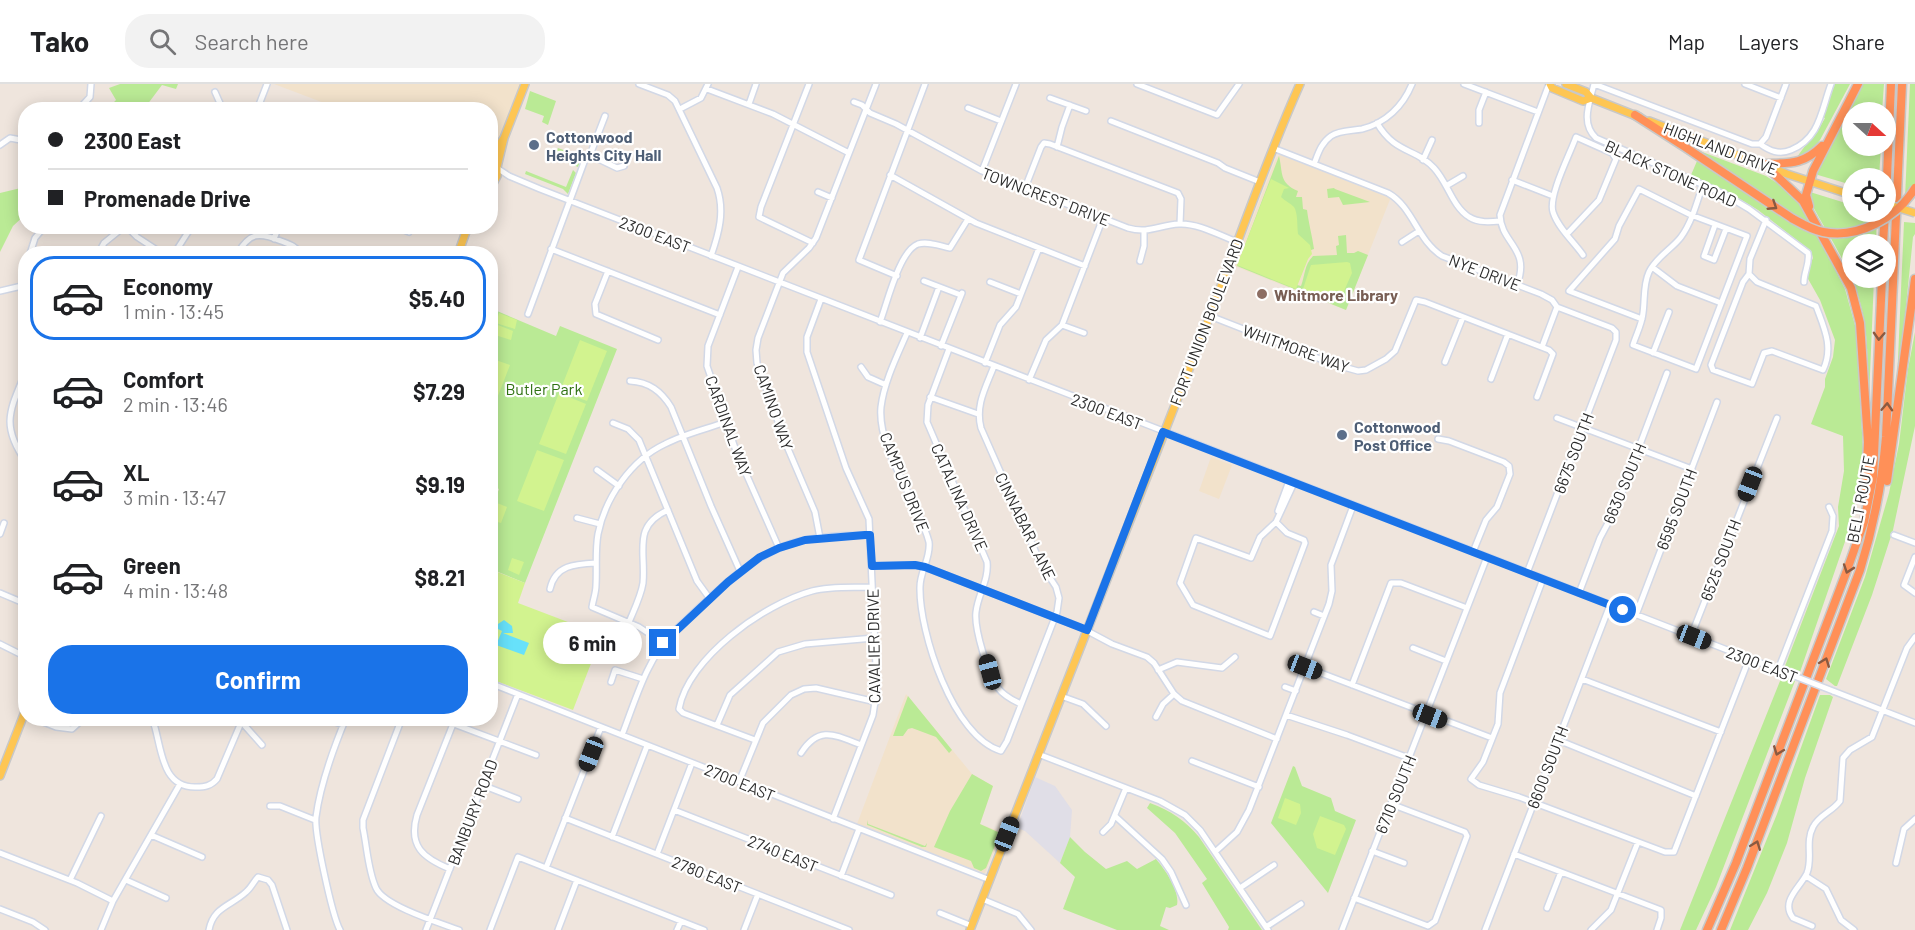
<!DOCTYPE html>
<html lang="en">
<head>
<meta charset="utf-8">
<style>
	body { margin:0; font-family:Barlow,sans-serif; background:#f2f2f2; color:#202124; height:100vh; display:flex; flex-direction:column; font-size:22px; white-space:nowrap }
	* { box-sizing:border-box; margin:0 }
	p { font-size:20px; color:#757577 }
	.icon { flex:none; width:33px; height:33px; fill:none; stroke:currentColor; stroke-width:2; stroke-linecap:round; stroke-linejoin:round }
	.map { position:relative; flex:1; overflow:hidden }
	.drawer { position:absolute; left:18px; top:162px; width:480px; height:480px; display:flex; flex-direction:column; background:#fff; border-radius:24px; box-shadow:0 3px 15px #0003 }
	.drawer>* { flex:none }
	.banner { position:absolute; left:18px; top:18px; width:480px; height:132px; border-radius:24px; box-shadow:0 3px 15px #0003; display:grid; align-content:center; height:132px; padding:0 30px; background:#fff }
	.needle { width:39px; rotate:111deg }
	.controls { position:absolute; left:1842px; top:18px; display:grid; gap:12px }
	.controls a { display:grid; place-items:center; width:54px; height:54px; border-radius:50%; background:#fff; box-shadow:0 3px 15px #0003; font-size:30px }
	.end { position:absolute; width:27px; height:27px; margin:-14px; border:8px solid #1a73e8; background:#fff; box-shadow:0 0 0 3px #fff }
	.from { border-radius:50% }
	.bubble { position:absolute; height:42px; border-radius:21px; background:#fff; box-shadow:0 3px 15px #0003; font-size:20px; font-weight:700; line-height:42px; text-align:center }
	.car { position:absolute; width:18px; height:36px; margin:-18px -9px; border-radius:8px; box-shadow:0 0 4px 2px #0007; background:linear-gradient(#222 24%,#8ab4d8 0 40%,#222 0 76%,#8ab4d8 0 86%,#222 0) }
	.banner b { display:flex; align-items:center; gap:21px; height:57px; font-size:22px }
	.banner b+b { border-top:2px solid #e0e0e0 }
	.banner i { width:15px; height:15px; background:#202124 }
	ul { padding:10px 0 0; list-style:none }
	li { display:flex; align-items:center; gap:18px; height:84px; margin:0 12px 9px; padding:0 18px; border:3px solid transparent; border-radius:24px }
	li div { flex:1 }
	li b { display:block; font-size:22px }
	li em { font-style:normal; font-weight:700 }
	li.active { border-color:#1a73e8 }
	li>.icon { width:54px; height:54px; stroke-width:1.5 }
	.primary-button { display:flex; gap:12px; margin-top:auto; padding:12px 30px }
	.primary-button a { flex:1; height:69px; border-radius:24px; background:#1a73e8; color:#fff; font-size:24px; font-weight:700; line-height:69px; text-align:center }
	header { display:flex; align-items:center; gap:36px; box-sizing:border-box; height:84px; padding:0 30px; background:#fff; border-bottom:2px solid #e0e0e0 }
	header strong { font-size:28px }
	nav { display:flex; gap:33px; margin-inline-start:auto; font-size:21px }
	.search { width:420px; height:54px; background:#f2f2f2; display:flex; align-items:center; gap:15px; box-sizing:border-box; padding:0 21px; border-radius:24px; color:#757577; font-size:22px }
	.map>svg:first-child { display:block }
	.industrial { fill:#e0dee7 }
	.education { fill:#f2e2cb }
	.green { fill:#baea95 }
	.pitch { fill:#d2f38f }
	.water { fill:#67e1fa }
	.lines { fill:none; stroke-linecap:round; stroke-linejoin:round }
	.minor-casing { stroke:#d2d8e6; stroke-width:8 }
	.major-casing { stroke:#c8c8c8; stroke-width:10 }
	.highway-casing { stroke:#c8c8c8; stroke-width:11 }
	.minor { stroke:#fff; stroke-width:5 }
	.major { stroke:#fec653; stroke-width:7 }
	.highway { stroke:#ff9058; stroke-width:8 }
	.minor-bridge-casing { stroke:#d2d8e6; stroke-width:8; stroke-linecap:butt }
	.major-bridge-casing { stroke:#c8c8c8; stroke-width:10; stroke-linecap:butt }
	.highway-bridge-casing { stroke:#c8c8c8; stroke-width:11; stroke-linecap:butt }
	.minor-bridge { stroke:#fff; stroke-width:5 }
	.major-bridge { stroke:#fec653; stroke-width:7 }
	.highway-bridge { stroke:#ff9058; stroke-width:8 }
	.oneway { stroke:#8b5940 }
	.route { stroke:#1a73e8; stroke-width:8 }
	.service-dot { fill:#5c6f8a; stroke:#fff; stroke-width:2 }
	.education-dot { fill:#8d6e63; stroke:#fff; stroke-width:2 }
	.labels { text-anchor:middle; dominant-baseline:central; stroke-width:4.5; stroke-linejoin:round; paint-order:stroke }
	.service-label { font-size:16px; font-weight:bold; fill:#4e5e75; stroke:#fff; text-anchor:start }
	.street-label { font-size:16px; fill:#2c2c2c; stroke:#fff }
	.education-label { font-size:16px; font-weight:bold; fill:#785e54; stroke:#fff; text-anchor:start }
	.park-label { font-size:16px; fill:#307213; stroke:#fff }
</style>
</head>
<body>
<header>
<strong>Tako</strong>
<div class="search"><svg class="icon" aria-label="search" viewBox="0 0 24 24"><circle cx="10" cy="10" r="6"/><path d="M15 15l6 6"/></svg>Search here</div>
<nav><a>Map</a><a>Layers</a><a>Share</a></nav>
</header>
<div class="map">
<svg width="1915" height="846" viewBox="0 0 1915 846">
	<rect width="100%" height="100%" fill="#efe5dd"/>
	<path class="industrial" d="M1035,693L1055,702L1072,726L1070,753L1060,779L1025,747L1017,744Z"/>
	<path class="education" d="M274,0H520L494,67L491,70L490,26L340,25Z
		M1281,70L1391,113L1346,226L1234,182L1276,74Z
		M1211,373L1232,381L1219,415L1199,407Z
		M491,389L498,392L496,403L499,405L491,427Z
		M906,610L972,690L993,702L980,740L999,747L1001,751L985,789H981L857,740Z"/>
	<path class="green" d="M120,0H178L176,5L162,1L144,25H107L116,16L109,4Z
		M1833,0H1850L1820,56L1812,66L1796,75C1805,60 1817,50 1825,34L1822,33Z
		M1863,0H1884L1882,28H1852V62H1881L1879,94H1852V101L1818,91L1816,88Z
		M1910,0H1915V105L1905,114Z
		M530,7L556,17L548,41L542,38L544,32L525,25Z
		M558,64L580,72L581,76L578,83L554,73Z
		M1697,66L1766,92L1788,106L1804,122L1802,125L1811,142Z
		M1279,72C1283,89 1279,99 1298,107L1296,113H1302L1303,125L1307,126C1309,141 1312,151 1314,165L1311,166L1297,201L1301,202C1305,192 1304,181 1313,172L1337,171L1336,162L1339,161L1338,152L1346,151L1347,169H1354L1358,167L1368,171L1346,226L1237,182Z
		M1697,77L1817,149L1845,205L1856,245L1863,366L1860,398L1849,446L1800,588L1785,582L1839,442L1838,423L1844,387L1843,352L1811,340L1825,303V295L1833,273L1835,256L1820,216L1807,193V188L1813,174L1811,167L1758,126L1730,109L1691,91Z
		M573,86L576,89L568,110L563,105L525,90L526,87L566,103Z
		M25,103V131L13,142L0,168V109Z
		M1334,104L1335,105L1370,118L1343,121L1339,113L1328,114L1327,105Z
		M1810,108L1852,121V128H1877L1876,160H1852V194H1874L1869,314C1867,282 1869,248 1860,218C1851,185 1827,149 1811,119L1809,110Z
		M1904,138L1915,139V150L1913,153L1896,320Z
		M490,224L556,252L560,242L617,265L525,499L491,485V427L499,405L495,403L498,392L490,389Z
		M1915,248V342L1893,446L1872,511L1837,602H1835L1826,595L1865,493L1889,409L1899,360L1908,285Z
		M1782,592L1795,597L1716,803L1696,846H1680Z
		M1820,611H1830L1833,613L1805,694L1787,759L1767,809L1748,846H1730L1777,730Z
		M908,612L952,666L949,669L936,653L912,644L908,645L903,652H893Z
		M1293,682L1295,683L1302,702L1331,714L1335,727L1356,736L1328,809L1271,739Z
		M972,690L993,702L980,740L1000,749L986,784L981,787L974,784L971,777L934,763L950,727Z
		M1150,719C1171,727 1185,736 1199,753L1262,846H1228L1229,843L1202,799L1207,795L1175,749L1147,724Z
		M868,736V740L925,762L927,759L926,763H922L870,742L867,741Z
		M1070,753L1085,768L1106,785L1127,777L1137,785L1156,775C1165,786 1180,806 1177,821L1170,824L1166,823L1160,842L1169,846H1117L1063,825L1075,793L1060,779Z"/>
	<path class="pitch" d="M1271,95L1289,104L1284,105L1281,113C1285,117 1290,119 1294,123C1298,129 1297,142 1298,150L1310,161L1312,170L1308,175L1296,205L1237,181Z
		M1347,178L1350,179L1352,189L1340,216L1337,218L1303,205L1311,181Z
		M499,229L517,236L515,245L496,239Z
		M495,240L513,247L511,256L492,250Z
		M580,256L607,267L587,317L560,307Z
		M490,274L510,281L496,317L491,315Z
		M559,309L586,320L566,370L539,360Z
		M537,366L564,376L544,427L517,417Z
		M497,419L507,423L501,439L491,436Z
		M512,474L524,478L519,491L508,486Z
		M490,485L525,499L518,519L602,551L573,626L491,595Z
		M1285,714L1300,720L1301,729L1296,741L1278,734Z
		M1320,732L1344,741L1346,745L1335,771L1317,764L1313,750Z"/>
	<path class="water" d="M504,536L512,542L513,549H503L529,559L524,571L496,561L502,547L498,545V540Z"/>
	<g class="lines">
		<g class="minor-casing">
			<path id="minor" d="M639,0L668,11L675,17L717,104C725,127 719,149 711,172
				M809,0L761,123L759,133L813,159
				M1137,0L1217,31L1239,0
				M1464,0L1538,28
				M1594,0C1590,18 1580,39 1596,54L1724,110L1749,125L1808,169C1810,179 1804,188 1804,198
				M1594,0L1752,60H1760
				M1745,0L1781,14
				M707,5L773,30L849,69
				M215,8L223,26
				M1050,14L1086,27
				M854,18L862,21L870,29L896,40L982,87L1128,144C1149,150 1159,141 1179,140C1198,139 1219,151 1237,158
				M749,20L756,0
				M968,24L1001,37
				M680,25L701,14L708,0
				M78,26L90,13L91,0
				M224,26L240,22L256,26
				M257,26L267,0
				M1111,37L1218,79L1225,84L1260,98
				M1377,39C1395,70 1416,64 1434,84C1448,99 1452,122 1469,133C1479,139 1490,138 1500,137
				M1479,39V26L1486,8
				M1760,60C1770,67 1779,71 1791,66C1820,54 1821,27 1831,0
				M1760,60L1766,53L1786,0
				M0,61L10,54L26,57
				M1057,63L1062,43L1070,21
				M1273,64L1388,109C1413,123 1417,156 1442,172L1541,210L1552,216L1557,223L1612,244L1616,248V256L1527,489
				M590,71L617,84L624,82
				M1423,76L1432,56
				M1314,80C1318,70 1321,59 1331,52C1340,46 1351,47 1362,45C1386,39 1403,22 1412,0
				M497,84L509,92L540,105L1784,588
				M982,87L1016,0
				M890,91L976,139L1085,182
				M1512,96L1553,112
				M1446,102L1463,92
				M1025,104L1041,63L1044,59L1050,60L1178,109L1181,115L1180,140
				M818,108L832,114
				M1715,141L1704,172L1714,176L1726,145
				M126,142L137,153L163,170
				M395,142L409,148L411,142
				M1567,150L1599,116L1616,75L1612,69L1576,53C1570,70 1548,112 1553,128C1558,144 1574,158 1583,171
				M274,155L279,142
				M1402,158L1419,147
				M551,165L720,231
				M30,170L35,154L45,142
				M98,170L104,159L125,142
				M174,170L192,142
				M237,170C250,148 259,148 281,157C289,160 296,162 301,170
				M1140,177L1144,162V147
				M738,183L708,262L707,282L736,367L779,464
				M1652,183L1677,202L1721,219
				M608,187L595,220L596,230L658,256
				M1749,190L1743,198L1711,281L1713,286L1752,300L1764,269L1772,267L1823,286C1834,263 1824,244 1816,222L1757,198L1749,190L1750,175L1766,136
				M897,192L859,176L925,0
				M924,197L958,210
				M990,198L1021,210
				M1517,201C1531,164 1501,160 1500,131L1549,0
				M0,207L26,201
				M821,215L807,253V268L846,384L869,435L877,604L873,631L833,735
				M528,230L586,73L590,71L605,32
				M1210,232L1333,280L1358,287L1366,286L1386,275L1395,267L1416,216L1425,218L1549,266L1553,270L1537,313
				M1642,235L1569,207L1615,155L1619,142L1639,105L1691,131L1747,152L1696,285L1633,261C1636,251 1642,240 1643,229C1645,215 1643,201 1649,188C1656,173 1672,165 1681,153C1692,138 1697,118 1703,100
				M880,238C887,220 899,167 918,160C928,157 940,162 950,164L968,135
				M1062,241L1084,249
				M907,249C897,272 884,298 881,323C877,366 918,416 929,458C931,474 920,487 920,503C919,548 953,653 1001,667L1007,657L1057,528L1059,514L1056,503L1041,480L981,344C975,321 986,303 994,282
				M920,254L939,203
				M941,262L962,209
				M1542,263L1557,223
				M949,265L928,321L927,338L987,478C989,496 978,510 976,528C974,544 988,591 998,604C1004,612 1012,616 1021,620
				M1653,269L1669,228
				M1445,278L1463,233
				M985,279L1000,241L1016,223L1039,164
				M861,283L868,293L886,301
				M26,287C10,326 0,341 26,378
				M1491,295L1508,250
				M1029,296L1046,256L1062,241L1103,134
				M630,297C649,298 661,307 671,323L711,422L740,487
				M930,313L978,330
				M1557,334L1692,385
				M613,339L628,345L639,356L697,497L710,515
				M1438,355L1449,357L1504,378L1509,382L1510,390L1497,423L1486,436L1473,468
				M597,386L619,402
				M1278,427L1289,397
				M577,434L600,440
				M1276,438L1287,449L1304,456L1305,459L1270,552L1193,521L1180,499L1196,454L1251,474L1260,453L1276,438L1294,399
				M0,450L4,439
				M1894,451L1915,459
				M820,454L815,428L786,360L757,279L756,266L758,254L783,189L809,164L816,154L876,0
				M1915,473L1904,501L1915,509
				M872,482L915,481L925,483L1080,543L1112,560L1147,573L1154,579L1174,610L1182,617L1277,655
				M1543,495L1500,609L1498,640L1483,678L1471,695L1479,701L1519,713L1665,768H1674L1749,575
				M550,505C555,481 575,480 596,479
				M0,509L26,520
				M1579,509L1600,454L1616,424L1667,289
				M1314,528L1324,532
				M1636,531L1717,318
				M629,538C634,526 641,512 643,499C646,467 632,442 668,426
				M1691,552L1777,334
				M663,559L639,543L592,523C593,516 596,509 596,501C597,484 595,467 598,450C605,414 631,376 665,360C684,350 706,345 726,338
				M0,560L26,573
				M1413,564L1446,577
				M1305,583L1492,654
				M1158,586L1177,578L1222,584L1235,573
				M1778,586L1832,447L1833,432L1829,423
				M1582,595L1721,648
				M611,598L615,586L643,595
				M490,599L990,796
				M1352,601L1391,499H1401L1467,524
				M1285,603L1296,607
				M1833,607L1915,639
				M1061,612L1083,620L1106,642
				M1286,631L1347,651L1409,674
				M1156,633L1163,620L1174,610
				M33,634L56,643L72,645L84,634
				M152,634C162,659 159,704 196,703C205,703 211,702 217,695L243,634
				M238,634L262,661
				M326,634L343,641
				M402,634L363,736V744C367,763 368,787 376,804C384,822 440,839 459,846
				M438,634L536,671
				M717,641L730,611L778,568L805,560L874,554
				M622,651C636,615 646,577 673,548C712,513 748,470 800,457C823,452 847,451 870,451
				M755,656L683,629L679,625C688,574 764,520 812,507C832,502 853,504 872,503
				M1558,656L1696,712
				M801,669C819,641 835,651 861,661
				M1038,670L1160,717L1185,731L1200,746L1268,846
				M1192,677L1259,703
				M739,698L763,639L791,611L804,605L816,604L876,618
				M482,701L518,715
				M270,722H280L315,736
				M674,726L891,811
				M1115,732L1162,775L1171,788L1186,821
				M565,734L849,846
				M1103,748L1111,740L1126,704
				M151,751L202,773
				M612,753L647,662
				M1372,767L1404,779
				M1215,768L1237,748L1249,726L1329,520L1332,507L1331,481L1353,422
				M0,769L77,799L113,817
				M657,770L692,679
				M1514,770L1661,826V834L1657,846
				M1896,779L1904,745L1915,735
				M546,784L601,643
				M450,785C423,774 408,762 417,731L453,640
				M841,792L859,745
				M1806,792L1826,805L1841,836L1854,846
				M70,796L101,732
				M126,796L166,814
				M1240,804L1274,781
				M1354,814L1428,842L1435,837L1467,752L1465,748L1391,720
				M982,815L1018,830L1031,846
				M1547,824L1561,788
				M0,825L33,838L45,846
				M940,829L972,842
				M1812,842L1793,834C1780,817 1800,804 1807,789C1813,774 1805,758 1813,743C1819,731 1832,728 1840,717L1843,674L1850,666L1872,653L1907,564L1915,553
				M1266,843L1301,820
				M101,846L113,817L180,700
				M209,846C213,823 231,822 246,808C251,804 254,797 258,793L268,796L272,801L287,846
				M340,846C332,831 314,748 316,733C320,702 334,663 346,634
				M426,846L518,610
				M490,846L518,773L704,846
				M558,846L577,796
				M677,846L681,837
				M744,846L758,810
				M1342,846L1487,473
				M1485,846L1610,521
				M1591,846L1611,826L1638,758"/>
		</g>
		<g class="major-casing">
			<path id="major" d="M1550,0L1552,4L1583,17L1591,14
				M1566,0L1586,8L1591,14L1639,33
				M1649,37L1787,90L1852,111
				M490,75L504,54
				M490,77L495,80L497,84V92L490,105
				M497,83L504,54L525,0
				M458,170L468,142
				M0,692L26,625
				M970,846C1049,642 1129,438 1209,234C1239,156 1266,76 1300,0"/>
		</g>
		<g class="highway-casing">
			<path id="highway" d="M1635,31L1685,63L1793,135
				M1764,80L1803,117L1851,204L1860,239L1868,358L1866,405
				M1764,80C1789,79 1803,81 1822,62
				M1886,116L1891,0
				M1809,122L1806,111L1813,87L1858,0
				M1883,160L1885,128
				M1887,397L1915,195
				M1707,846L1736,779L1846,489L1864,438L1873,393L1882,194
				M1721,846L1747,784L1860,486C1874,441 1882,400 1886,353L1902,0"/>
		</g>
		<use href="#minor" class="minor"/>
		<use href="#major" class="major"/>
		<use href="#highway" class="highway"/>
		<g class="minor-bridge-casing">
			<path id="minor-bridge" d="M1784,588L1833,607"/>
		</g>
		<g class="major-bridge-casing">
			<path id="major-bridge" d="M1886,120L1915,129"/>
		</g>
		<g class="highway-bridge-casing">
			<path id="highway-bridge" d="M1793,135C1802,140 1812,146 1823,148C1858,155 1897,134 1915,104"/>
		</g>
		<use href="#minor-bridge" class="minor-bridge"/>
		<use href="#major-bridge" class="major-bridge"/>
		<use href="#highway-bridge" class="highway-bridge"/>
	</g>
	<defs><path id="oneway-chevron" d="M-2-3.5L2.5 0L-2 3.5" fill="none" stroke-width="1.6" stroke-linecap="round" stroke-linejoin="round" transform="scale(1.5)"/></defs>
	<g class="oneway">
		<use href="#oneway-chevron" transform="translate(1773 122) rotate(33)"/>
		<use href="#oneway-chevron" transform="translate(1879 252) rotate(93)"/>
		<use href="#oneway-chevron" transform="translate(1887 323) rotate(-87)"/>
		<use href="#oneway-chevron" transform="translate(1848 485) rotate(109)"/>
		<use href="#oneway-chevron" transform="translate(1825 578) rotate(-69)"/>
		<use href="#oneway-chevron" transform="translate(1778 667) rotate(111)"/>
		<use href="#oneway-chevron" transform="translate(1756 761) rotate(-69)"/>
	</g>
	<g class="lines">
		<path class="route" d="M663,559L728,498L760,473L779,464L805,456L865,451H870L872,482L915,481L925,483L1087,546L1163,348L1623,526"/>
	</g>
	<g class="service-dot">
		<circle cx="534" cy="61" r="6"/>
		<circle cx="1342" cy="351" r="6"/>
	</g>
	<circle class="education-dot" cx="1262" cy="210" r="6"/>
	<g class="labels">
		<g class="service-label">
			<text x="546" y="52">Cottonwood<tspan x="546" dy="18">Heights City Hall</tspan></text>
			<text x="1354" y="342">Cottonwood<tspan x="1354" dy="18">Post Office</tspan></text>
		</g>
		<g class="street-label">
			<text transform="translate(1721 64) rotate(21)">HIGHLAND DRIVE</text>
			<text transform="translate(1671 89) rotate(24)">BLACK STONE ROAD</text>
			<text transform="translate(1046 112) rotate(21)">TOWNCREST DRIVE</text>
			<text transform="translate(655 150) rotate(21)">2300 EAST</text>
			<text transform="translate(1485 188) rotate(21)">NYE DRIVE</text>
			<text transform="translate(1206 238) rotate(-69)">FORT UNION BOULEVARD</text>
			<text transform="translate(1296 264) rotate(20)">WHITMORE WAY</text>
			<text transform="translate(774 323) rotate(71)">CAMINO WAY</text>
			<text transform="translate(1107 327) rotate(21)">2300 EAST</text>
			<text transform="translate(729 342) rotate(70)">CARDINAL WAY</text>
			<text transform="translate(1573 369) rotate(-69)">6675 SOUTH</text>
			<text transform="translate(905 398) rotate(68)">CAMPUS DRIVE</text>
			<text transform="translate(1624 399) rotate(-67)">6630 SOUTH</text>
			<text transform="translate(960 413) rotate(66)">CATALINA DRIVE</text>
			<text transform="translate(1860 415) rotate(-79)">BELT ROUTE</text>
			<text transform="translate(1676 425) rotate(-69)">6595 SOUTH</text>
			<text transform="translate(1026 442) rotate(64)">CINNABAR LANE</text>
			<text transform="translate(1720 476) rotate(-69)">6525 SOUTH</text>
			<text transform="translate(873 562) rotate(-91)">CAVALIER DRIVE</text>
			<text transform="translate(1762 580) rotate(21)">2300 EAST</text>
			<text transform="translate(1547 683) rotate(-69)">6600 SOUTH</text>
			<text transform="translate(740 698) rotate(22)">2700 EAST</text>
			<text transform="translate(1395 710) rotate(-68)">6710 SOUTH</text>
			<text transform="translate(472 728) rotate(-69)">BANBURY ROAD</text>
			<text transform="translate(783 769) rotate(22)">2740 EAST</text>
			<text transform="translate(707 790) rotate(22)">2780 EAST</text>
		</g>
		<g class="education-label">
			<text x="1274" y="210">Whitmore Library</text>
		</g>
		<g class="park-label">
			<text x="544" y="304">Butler Park</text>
		</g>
	</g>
</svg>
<div class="controls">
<a><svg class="needle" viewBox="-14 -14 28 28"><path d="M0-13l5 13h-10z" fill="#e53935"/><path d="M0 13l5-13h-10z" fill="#757577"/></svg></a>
<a><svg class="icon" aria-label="locate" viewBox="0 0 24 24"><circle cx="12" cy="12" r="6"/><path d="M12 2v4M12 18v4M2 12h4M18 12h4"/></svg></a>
<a><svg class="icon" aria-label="layers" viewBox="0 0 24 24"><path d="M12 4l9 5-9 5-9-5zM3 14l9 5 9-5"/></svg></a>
</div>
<i class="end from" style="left:1623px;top:526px"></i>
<i class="end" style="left:663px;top:559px"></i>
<div class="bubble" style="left:543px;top:538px;width:99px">6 min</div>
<i class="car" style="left:1750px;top:400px;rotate:201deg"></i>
<i class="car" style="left:1694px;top:553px;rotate:111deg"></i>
<i class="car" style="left:1305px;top:583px;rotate:111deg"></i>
<i class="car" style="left:990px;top:588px;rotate:345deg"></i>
<i class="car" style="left:1430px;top:632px;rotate:111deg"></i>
<i class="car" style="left:591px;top:670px;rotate:201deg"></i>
<i class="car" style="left:1007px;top:750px;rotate:21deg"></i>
<div class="banner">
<b><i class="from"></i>2300 East</b>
<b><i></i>Promenade Drive</b>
</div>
<section class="drawer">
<ul>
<li class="active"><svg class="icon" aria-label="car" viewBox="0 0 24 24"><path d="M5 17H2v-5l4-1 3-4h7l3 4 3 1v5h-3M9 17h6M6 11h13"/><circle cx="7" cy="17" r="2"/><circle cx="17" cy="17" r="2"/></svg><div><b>Economy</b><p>1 min · 13:45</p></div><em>$5.40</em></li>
<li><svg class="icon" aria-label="car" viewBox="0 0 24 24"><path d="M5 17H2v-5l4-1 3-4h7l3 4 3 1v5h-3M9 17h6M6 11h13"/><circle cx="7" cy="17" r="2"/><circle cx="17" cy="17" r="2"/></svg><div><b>Comfort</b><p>2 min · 13:46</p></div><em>$7.29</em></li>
<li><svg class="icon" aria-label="car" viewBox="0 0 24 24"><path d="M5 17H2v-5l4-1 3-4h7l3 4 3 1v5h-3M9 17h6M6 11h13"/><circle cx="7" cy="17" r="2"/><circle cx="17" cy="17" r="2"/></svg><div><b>XL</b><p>3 min · 13:47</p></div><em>$9.19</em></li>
<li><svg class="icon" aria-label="car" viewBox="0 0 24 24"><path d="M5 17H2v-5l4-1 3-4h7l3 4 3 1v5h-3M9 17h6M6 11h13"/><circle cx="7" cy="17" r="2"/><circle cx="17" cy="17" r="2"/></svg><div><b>Green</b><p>4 min · 13:48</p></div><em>$8.21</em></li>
</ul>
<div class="primary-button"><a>Confirm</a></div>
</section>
</div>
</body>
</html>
